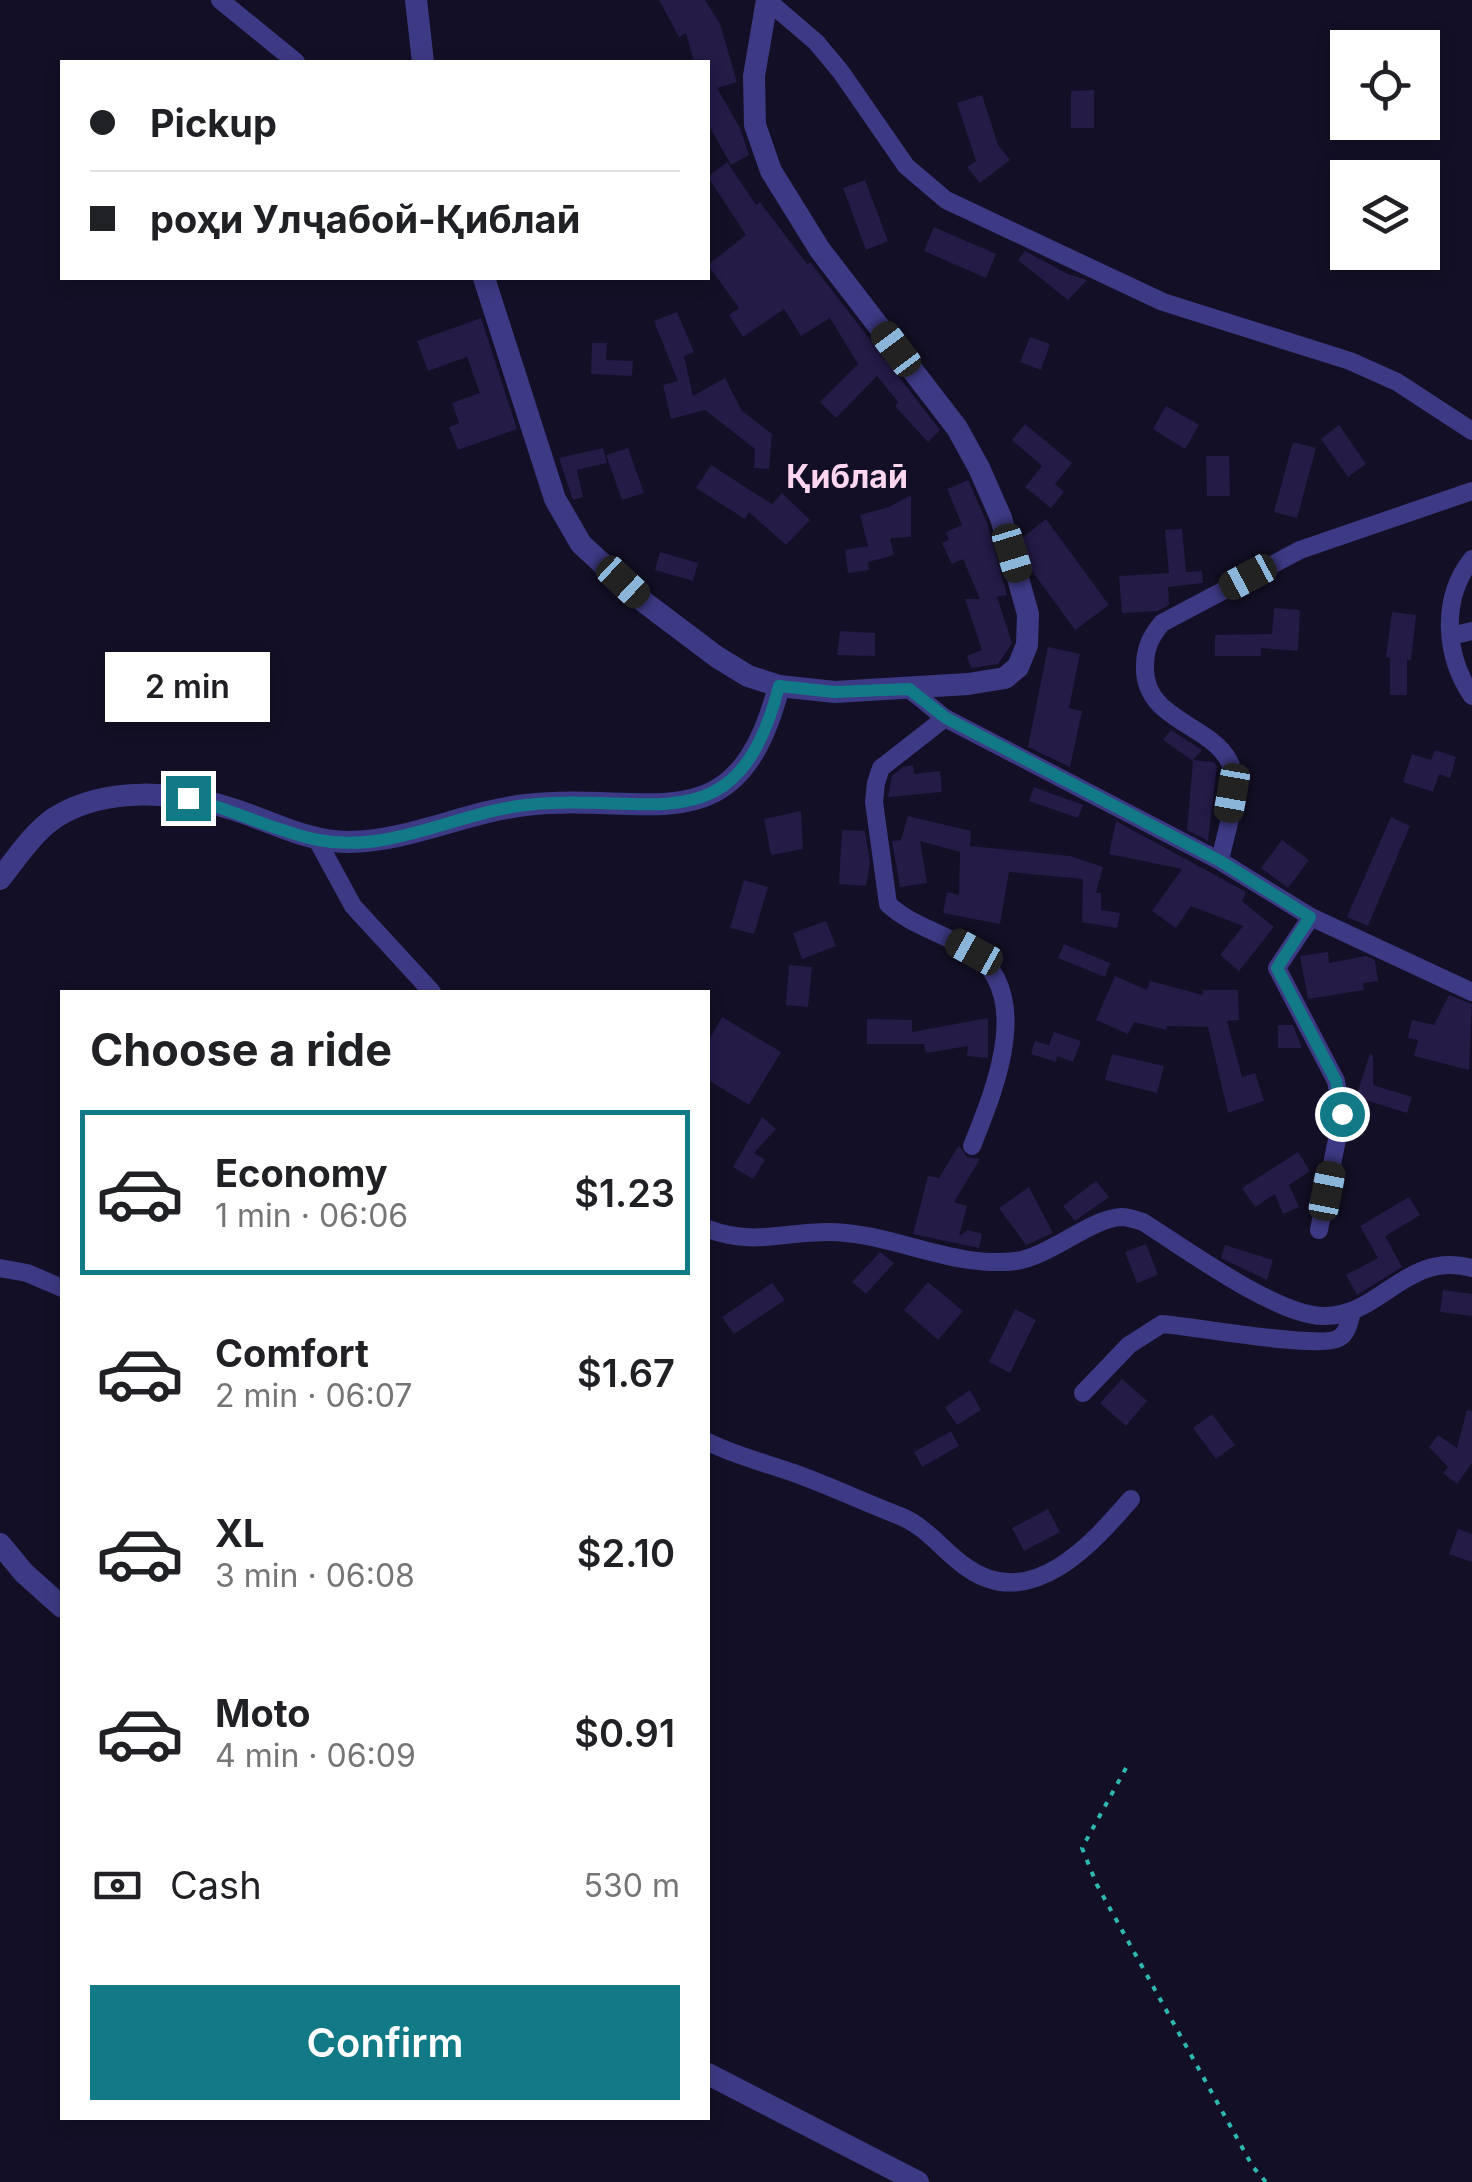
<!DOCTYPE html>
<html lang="en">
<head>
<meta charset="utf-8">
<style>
	body { margin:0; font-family:Inter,sans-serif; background:#f6f6f6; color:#202124; height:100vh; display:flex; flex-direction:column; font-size:38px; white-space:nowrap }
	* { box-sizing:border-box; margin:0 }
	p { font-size:32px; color:#757577 }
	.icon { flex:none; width:55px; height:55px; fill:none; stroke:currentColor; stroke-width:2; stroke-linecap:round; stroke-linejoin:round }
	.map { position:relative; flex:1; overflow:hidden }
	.sheet { position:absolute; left:60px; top:990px; width:650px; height:1130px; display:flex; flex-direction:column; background:#fff; border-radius:0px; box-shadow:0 5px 15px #0003 }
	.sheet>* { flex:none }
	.guide { position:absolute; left:60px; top:60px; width:650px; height:220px; border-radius:0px; box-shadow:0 5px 15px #0003; display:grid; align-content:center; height:220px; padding:0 30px; background:#fff }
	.controls { position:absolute; left:1330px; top:30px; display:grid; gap:20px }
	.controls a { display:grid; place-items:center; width:110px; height:110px; border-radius:0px; background:#fff; box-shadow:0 5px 15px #0003; font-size:50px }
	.end { position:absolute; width:45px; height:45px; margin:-22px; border:12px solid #127987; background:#fff; box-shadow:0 0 0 5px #fff }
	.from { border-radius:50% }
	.bubble { position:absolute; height:70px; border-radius:0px; background:#fff; box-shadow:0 5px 15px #0003; font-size:32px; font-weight:600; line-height:70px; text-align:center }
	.car { position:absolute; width:30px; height:60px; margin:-30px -15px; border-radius:12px; box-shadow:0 0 8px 2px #0007; background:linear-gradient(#222 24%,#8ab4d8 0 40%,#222 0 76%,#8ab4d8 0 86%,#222 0) }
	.guide b { display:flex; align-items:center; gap:35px; height:95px; font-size:38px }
	.guide b+b { border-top:2px solid #e0e0e0 }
	.guide i { width:25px; height:25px; background:#202124 }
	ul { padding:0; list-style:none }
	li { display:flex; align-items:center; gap:30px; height:165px; margin:0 20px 15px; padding:0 10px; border:5px solid transparent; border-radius:0px }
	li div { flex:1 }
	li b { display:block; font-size:38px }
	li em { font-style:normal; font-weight:600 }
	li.selected { border-color:#127987 }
	li>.icon { width:90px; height:90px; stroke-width:1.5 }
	h2 { padding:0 30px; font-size:45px; line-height:120px }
	.pay { display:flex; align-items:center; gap:25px; height:110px; padding:0 30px; font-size:38px }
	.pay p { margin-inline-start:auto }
	.action { display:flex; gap:20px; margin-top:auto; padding:20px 30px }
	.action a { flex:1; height:115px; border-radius:0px; background:#127987; color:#fff; font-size:40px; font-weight:600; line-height:115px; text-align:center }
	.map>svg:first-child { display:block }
	.building { fill:#241b47 }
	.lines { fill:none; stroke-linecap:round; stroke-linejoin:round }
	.path { stroke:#2fb8b0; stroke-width:4; stroke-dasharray:5 8; stroke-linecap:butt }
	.minor { stroke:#3d3a85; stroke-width:18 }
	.tertiary { stroke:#3d3a85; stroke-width:22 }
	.route { stroke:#127987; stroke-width:12 }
	.labels { text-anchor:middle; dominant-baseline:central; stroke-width:8; stroke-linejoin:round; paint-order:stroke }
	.quarter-label { font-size:32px; font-weight:bold; fill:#ffd6f0; stroke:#130f26 }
</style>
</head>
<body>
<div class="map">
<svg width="1472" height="2182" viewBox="0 0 1472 2182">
	<rect width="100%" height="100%" fill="#130f26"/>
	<path class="building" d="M659,0H705L720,24L737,82L717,88L740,128L749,155L731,165L708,124V62H694L686,33L679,37Z
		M1094,90V128H1071V91Z
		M982,95L998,145L1010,160L980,183L967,167L976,161L957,103Z
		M727,162L756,205L760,202L807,264L810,262L940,430L928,442L895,406L898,402L877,376L836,418L820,402L858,364L830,318L801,336L784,309L743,337L729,315L739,308L708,265L746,235L708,177Z
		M865,180L888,241L866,250L843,188Z
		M934,227L996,254L986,278L924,251Z
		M1025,251L1068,274L1087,280L1068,300L1018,260Z
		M677,312L694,352L684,356L693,396L725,378L742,411L772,434L769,469L754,468L755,449L705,410L671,419L663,385L678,381L654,321Z
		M481,318L517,429L458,450L449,427L459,423L452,403L480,393L467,357L428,371L417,341Z
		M1030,337L1050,344L1041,370L1020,362Z
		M592,343H607L606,360L633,361L632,376L591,374Z
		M1166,406L1199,425L1185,449L1153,429Z
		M1025,424L1072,463L1055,484L1064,492L1051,508L1025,487L1042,466L1012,440Z
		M1339,425L1366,464L1348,477L1321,439Z
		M1293,442L1316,448L1297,518L1274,512Z
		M603,448L607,463L577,470L583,497L573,500L559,458Z
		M628,448L644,493L622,500L606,455Z
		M1206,456H1229L1230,496H1207Z
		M711,465L772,504L782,493L810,520L786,545L749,512L745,519L696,488Z
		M968,480L987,523L1007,595L997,597L1012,643L998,664L971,668L967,656L982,650L965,599H980L963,559L952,564L942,543L949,540L946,532L962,525L947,489Z
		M911,495V537L890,538L894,555L868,562L869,570L848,573L845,550L868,546L860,515L889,507Z
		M1046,519L1109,605L1075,630L1032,571L1022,538Z
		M1182,529L1186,572L1202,571L1203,583L1168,587L1169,605L1158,611L1122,613L1119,576L1169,573L1165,530Z
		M660,552L698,563L693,581L655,570Z
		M1274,608L1300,610L1298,651L1261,648V656H1215V635L1272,634Z
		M1392,612L1416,615L1411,660H1407V695H1390V658L1386,657Z
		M840,631L875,633V656L837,655Z
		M1048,647L1080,654L1069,708L1082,711L1070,767L1028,747Z
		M1171,730L1202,750L1193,760L1214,762L1217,766L1208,841L1187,830L1193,761L1163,740Z
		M1435,750L1456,757L1450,778L1439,774L1433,792L1403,782L1412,754L1431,760Z
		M913,765L914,774L940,771L942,792L888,797L892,776L903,767Z
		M1034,787L1083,805L1078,818L1029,801Z
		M801,811L803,849L771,855L764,819Z
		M908,816L971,831L970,846L1070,856L1103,867L1096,893H1101V910L1120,913L1117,928L1082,922L1083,879L1009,872L1000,924L943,913L947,892L959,895L960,852L920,841L927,883L900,887L892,841L901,840Z
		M1391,817L1410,826L1368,926L1347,917Z
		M1116,821L1246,892L1242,901L1274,927L1239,971L1220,955L1243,926L1191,906L1176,928L1152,911L1182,869L1109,854Z
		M842,830L865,831L870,862L866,886L839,884Z
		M1282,840L1309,860L1288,888L1261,868Z
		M744,880L768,887L754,934L730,928Z
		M826,921L836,946L802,959L793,933Z
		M1064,944L1110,963L1105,977L1058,958Z
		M1328,952L1329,963L1366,956L1375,960L1378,981L1363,983L1364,990L1308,999L1300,956Z
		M789,965L812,967L808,1007L786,1005Z
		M1115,976L1147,990L1150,981L1203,995V990H1238L1239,1020L1227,1021L1242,1077L1255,1073L1264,1101L1228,1113L1208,1027L1167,1026L1166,1030L1134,1022L1128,1034L1096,1020Z
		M1449,995L1472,1004L1469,1070L1414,1056L1418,1040L1408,1038L1412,1020L1434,1025Z
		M722,1017L781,1052L749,1105L708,1080V1042Z
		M988,1018V1058L967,1056L968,1046L926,1053L924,1044H867V1019L912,1020V1032Z
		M1278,1025H1293L1302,1048H1278Z
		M1054,1032L1081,1041L1073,1062L1057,1056L1056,1062L1031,1054L1035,1041L1049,1045Z
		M1112,1054L1164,1066L1157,1093L1105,1080Z
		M1370,1054L1373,1055V1085L1412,1097L1407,1113L1356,1097Z
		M762,1117L776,1129L754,1153L765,1160L753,1179L733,1167Z
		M959,1145L967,1157L980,1159L954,1202L967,1206L959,1236L968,1230L982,1234L979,1248L913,1234L928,1176L939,1178Z
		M1298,1152L1310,1171L1289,1185L1299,1207L1283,1214L1275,1194L1255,1207L1242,1188Z
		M1096,1181L1109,1197L1075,1221L1063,1206Z
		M1029,1187L1053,1233L1026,1245L999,1208Z
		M1409,1197L1420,1215L1385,1236L1402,1267L1357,1295L1346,1275L1378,1258L1360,1226Z
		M1146,1244L1158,1275L1137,1283L1125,1252Z
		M1225,1245L1273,1260L1267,1280L1221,1258Z
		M880,1252L894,1263L866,1294L852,1282Z
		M928,1282L963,1311L938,1340L904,1310Z
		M772,1283L785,1300L734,1334L722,1317Z
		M1443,1290L1472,1294V1316L1440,1312Z
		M1015,1309L1036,1320L1010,1373L989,1362Z
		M1122,1379L1147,1401L1126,1426L1100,1403Z
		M970,1390L981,1410L957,1425L945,1407Z
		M1467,1410L1472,1411V1463L1457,1484L1443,1473L1448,1467L1429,1447L1438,1435L1457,1448Z
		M1212,1414L1235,1445L1216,1459L1193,1428Z
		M951,1431L959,1446L922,1467L914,1452Z
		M1048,1509L1060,1532L1024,1551L1012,1528Z
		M1458,1529L1472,1534V1562L1449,1554Z"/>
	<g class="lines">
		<path class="path" d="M1126,1768L1082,1848L1097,1885L1253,2167L1266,2182"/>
		<path class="minor" d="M220,0L296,62
			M768,1L816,42L841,72L906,166L946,200L1163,302L1350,361L1397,382L1472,431
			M1472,559C1440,599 1445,656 1472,696
			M1451,636L1472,631
			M909,689L945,718L1220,861L1311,917L1472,992
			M945,718L881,768L876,783L874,802L888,904C911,926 944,933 970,950C1036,993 994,1091 972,1146
			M317,840L353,906L432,992
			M1220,861C1225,833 1243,787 1229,761C1209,723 1143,720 1145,666C1145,648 1151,636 1162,623L1300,550L1472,491
			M1311,917L1277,968L1336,1081L1342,1114L1319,1230
			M708,1229C754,1246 782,1232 828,1232C891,1232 952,1269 1016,1261C1048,1257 1092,1218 1121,1217C1128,1217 1137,1220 1143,1222C1186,1249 1274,1314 1322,1316C1381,1318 1405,1250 1472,1268
			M0,1268L27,1273L62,1288
			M1083,1393L1129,1345L1162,1324C1191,1326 1320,1350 1339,1338C1348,1333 1350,1319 1352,1311
			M708,1442C734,1455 765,1463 794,1473C830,1486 864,1502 900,1516C927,1527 943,1551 966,1567C1031,1614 1093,1543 1131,1499"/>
		<path class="tertiary" d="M416,0L423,62
			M484,278L555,499L581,544L644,602L717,657L748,676L779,686L835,692L968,684L1005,678L1018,667L1027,645L1028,614L1001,518L979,468L957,428L820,250L771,171L755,125L754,76L767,0
			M0,879C16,859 33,832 56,817C106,786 178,791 232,809C271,821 307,842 348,842C411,841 465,812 526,805C650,791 737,850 779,686
			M0,1544L24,1573L62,1607
			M708,2074L918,2182"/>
	</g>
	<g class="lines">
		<path class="route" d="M188,798C232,809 274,831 318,840C390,854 456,813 526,805C650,791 737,850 779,686L834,692L909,689L946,718L1220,861L1310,917L1277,968L1336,1081L1342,1114"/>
	</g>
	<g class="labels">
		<g class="quarter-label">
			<text x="847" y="476">Қиблаӣ</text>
		</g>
	</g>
</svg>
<div class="controls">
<a><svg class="icon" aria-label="locate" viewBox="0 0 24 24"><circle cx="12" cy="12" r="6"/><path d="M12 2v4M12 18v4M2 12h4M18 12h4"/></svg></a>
<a><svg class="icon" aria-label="layers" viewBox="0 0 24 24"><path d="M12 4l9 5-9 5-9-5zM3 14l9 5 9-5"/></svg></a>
</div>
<i class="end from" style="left:1342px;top:1114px"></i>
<i class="end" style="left:188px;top:798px"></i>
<div class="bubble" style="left:105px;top:652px;width:165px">2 min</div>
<i class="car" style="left:896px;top:349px;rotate:323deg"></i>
<i class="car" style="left:1012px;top:553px;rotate:163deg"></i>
<i class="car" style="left:1248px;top:577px;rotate:242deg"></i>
<i class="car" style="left:623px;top:582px;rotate:133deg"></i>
<i class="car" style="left:1232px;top:793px;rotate:190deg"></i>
<i class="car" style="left:974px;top:952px;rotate:299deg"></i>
<i class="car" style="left:1327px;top:1191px;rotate:11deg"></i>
<div class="guide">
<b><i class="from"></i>Pickup</b>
<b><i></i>роҳи Улҷабой-Қиблаӣ</b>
</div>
<section class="sheet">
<h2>Choose a ride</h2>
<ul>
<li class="selected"><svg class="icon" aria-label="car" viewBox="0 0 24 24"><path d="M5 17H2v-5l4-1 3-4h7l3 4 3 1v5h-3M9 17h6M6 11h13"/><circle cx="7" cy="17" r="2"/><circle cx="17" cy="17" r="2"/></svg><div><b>Economy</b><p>1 min · 06:06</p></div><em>$1.23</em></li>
<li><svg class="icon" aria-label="car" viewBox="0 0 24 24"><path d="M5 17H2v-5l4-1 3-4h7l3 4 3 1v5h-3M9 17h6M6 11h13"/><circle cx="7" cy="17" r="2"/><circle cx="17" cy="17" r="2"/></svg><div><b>Comfort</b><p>2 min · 06:07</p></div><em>$1.67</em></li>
<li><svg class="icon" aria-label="car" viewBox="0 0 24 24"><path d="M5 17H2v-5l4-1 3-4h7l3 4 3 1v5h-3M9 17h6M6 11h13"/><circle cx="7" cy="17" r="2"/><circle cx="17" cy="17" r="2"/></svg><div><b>XL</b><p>3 min · 06:08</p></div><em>$2.10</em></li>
<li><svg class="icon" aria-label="car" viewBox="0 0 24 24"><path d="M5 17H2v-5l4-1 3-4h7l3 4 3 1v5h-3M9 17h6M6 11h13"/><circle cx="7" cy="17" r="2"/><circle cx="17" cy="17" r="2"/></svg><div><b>Moto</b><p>4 min · 06:09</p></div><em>$0.91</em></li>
</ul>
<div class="pay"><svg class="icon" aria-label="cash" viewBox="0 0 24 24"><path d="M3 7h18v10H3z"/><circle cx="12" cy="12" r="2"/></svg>Cash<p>530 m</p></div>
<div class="action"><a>Confirm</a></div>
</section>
</div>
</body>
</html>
